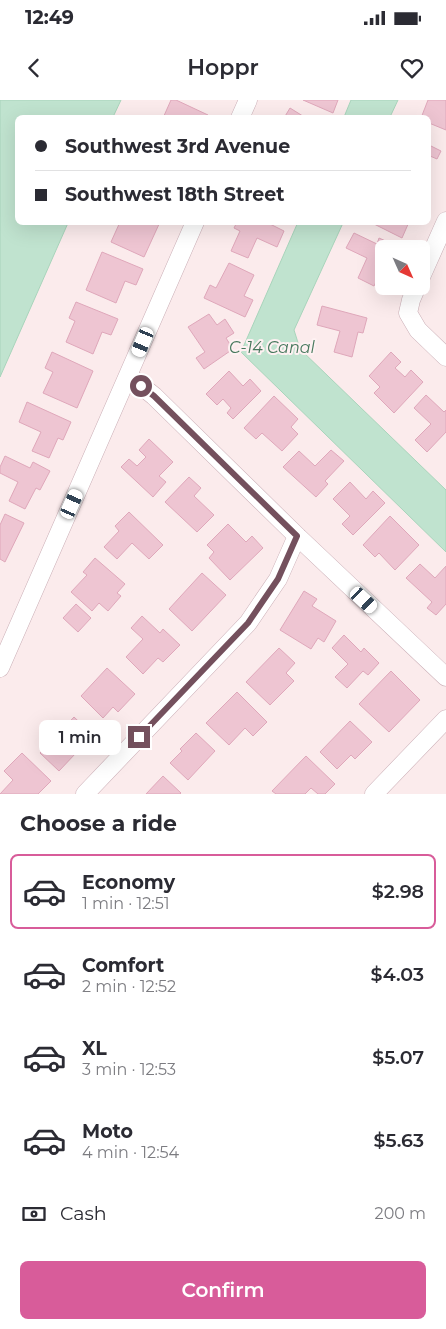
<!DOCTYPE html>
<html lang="en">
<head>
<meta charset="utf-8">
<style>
	body { margin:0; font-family:Montserrat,sans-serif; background:#f2f2f3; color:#2b2b33; height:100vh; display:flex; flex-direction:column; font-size:19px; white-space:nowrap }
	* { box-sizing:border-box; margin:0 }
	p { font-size:16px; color:#7c7c81 }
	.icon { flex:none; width:28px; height:28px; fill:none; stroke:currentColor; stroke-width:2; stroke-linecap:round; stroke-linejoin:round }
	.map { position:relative; height:694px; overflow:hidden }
	.side { display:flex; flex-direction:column; background:#fff; flex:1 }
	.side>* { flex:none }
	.guide { position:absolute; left:15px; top:15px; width:416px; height:110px; border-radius:8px; box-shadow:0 5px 20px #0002; display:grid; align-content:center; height:110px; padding:0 20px; background:#fff }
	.needle { width:32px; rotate:135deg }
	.tools { position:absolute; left:375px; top:140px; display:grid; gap:10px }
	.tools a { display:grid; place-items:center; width:55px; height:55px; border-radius:8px; background:#fff; box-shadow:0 5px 20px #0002; font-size:25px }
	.end { position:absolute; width:22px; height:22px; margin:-11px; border:6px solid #74505d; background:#fff; box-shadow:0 0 0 2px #fff }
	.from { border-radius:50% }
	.bubble { position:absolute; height:35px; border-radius:8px; background:#fff; box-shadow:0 5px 20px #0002; font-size:16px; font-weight:600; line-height:35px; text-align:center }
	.car { position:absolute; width:15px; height:30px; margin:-15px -8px; border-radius:6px; box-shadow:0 0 4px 1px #0007; background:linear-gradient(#fff 24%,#345 0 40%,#fff 0 76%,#345 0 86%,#fff 0) }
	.guide b { display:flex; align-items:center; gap:18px; height:48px; font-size:19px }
	.guide b+b { border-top:1px solid #e1e1e2 }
	.guide i { width:12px; height:12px; background:#2b2b33 }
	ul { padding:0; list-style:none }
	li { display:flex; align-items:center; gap:15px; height:75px; margin:0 10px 8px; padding:0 10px; border:2px solid transparent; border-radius:8px }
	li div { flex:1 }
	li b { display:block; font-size:19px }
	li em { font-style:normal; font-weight:600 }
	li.on { border-color:#d85c9a }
	li>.icon { width:45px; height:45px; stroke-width:1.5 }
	h2 { padding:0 20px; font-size:22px; line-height:60px }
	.pay { display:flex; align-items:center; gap:12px; height:55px; padding:0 20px; font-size:19px }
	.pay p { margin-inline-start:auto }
	.action { display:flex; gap:10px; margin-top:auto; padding:10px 20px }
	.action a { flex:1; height:58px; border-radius:8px; background:#d85c9a; color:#fff; font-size:20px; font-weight:600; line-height:58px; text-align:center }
	.status { display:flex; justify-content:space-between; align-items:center; height:35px; padding:0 25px; background:#fff; direction:ltr }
	.status svg { height:14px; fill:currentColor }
	header { display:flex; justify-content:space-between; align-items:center; height:65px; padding:0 20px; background:#fff; font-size:22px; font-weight:600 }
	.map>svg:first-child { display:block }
	.water { fill:#c0e3cf; stroke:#a8d4bb }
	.building { fill:#eec5d2; stroke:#dfa7ba }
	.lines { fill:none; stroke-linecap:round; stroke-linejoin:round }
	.minor-casing { stroke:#caaeb6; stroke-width:19 }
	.minor { stroke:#fff; stroke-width:18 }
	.route { stroke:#74505d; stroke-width:6 }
	.labels { text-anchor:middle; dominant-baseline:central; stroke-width:4; stroke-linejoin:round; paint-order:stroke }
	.water-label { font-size:16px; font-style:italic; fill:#45775b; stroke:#fef1f2 }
</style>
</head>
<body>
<div class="status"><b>12:49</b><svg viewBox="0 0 49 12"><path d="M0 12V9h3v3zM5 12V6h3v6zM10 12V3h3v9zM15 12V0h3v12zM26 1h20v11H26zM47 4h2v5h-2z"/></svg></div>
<header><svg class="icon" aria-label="back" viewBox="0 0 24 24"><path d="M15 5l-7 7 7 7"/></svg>Hoppr<svg class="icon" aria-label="heart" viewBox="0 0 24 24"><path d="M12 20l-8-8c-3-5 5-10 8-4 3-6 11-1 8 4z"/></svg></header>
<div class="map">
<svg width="446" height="694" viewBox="0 0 446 694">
	<rect width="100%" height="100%" fill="#fbebec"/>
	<path class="water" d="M0,0H121L113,17L18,18V122L68,123L0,277Z
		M351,0H398L390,17H344Z
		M298,122L343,123L294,230L300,249L446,390V452L241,252Z"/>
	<path class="building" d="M171,0H176L208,15L206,18H163Z
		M303,0H338L333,13Z
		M428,0H446V30L429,23V18H421Z
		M290,8L306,18H284Z
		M429,45L441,51L437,59L430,56L429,58Z
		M120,122H160L144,157L111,142Z
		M237,122H266L284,131L277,147L257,138L248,158L231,151L240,131L234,128Z
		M370,122H409L402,138Z
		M354,133L377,144L379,138L399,147L398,149H384V166L374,186L358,178L367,158L346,148Z
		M102,152L143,169L136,185L125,181L116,203L86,190Z
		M229,163L254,175L244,196L253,200L245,217L204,198L210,185L216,188Z
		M76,202L118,219L111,235L102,232L93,254L66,242L75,221L69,218Z
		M322,206L367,218L363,233L358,232L352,257L334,252L340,231L317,225Z
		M209,214L217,225L225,219L234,233L226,238L233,249L204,269L196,258L205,252L188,227Z
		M52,252L93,271L77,308L43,293L53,272L45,268Z
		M391,252L401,262L395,268L405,277L411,270L423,282L394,313L374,293L380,287L369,276Z
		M229,271L243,286L250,279L261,291L233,319L227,313L231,308L223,299L217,305L206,294Z
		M426,295L444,312L446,310V332L427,352L415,340L431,324L414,308Z
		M274,296L298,319L291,327L298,334L282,351L262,333L256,339L244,328Z
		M27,302L71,322L63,340L58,338L49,358L32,351L41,332L19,322Z
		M149,339L173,362L159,376L166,382L153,397L121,367L129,359L137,366L146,357L139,350Z
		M331,350L344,361L325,381L328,384L316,397L283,367L299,351L315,366Z
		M5,356L30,368L33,362L50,371L40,390L36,388L25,409L9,401L18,382L0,373V367Z
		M189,377L201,388L194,396L214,415L197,432L165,402Z
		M350,382L366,399L373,391L385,403L353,435L342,424L350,416L333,399Z
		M129,412L163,445L149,459L132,443L117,459L104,447L119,431L115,426Z
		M5,414L24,423L5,462L0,459V425Z
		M390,416L419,445L395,470L379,453L375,457L363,445Z
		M228,424L246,442L252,436L263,448L230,480L209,458L214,452L207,445Z
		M95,458L125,484L117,493L121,496L108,511L99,503L92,511L71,492L87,475L83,472Z
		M420,464L435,478L446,466V504L436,515L427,508L432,502L406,478Z
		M202,473L226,495L192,531L169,509Z
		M304,491L317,499L312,506L336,521L324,542L318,538L311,549L280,530Z
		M76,504L91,518L78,532L63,518Z
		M142,516L160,533L163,529L180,545L163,562L158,558L143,574L126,557L143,539L131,528Z
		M344,535L361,552L364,548L379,563L368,575L363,571L347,588L335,577L348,564L332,548Z
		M279,548L295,563L286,573L294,581L270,605L246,582Z
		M107,568L135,594L118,612L113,607L103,618L81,596Z
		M391,571L420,600L389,632L359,604Z
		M237,592L267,622L253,636L245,628L229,645L206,623Z
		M74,617L93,635L59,671L40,653Z
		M350,621L372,642L355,659L351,655L337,669L320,652Z
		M196,633L215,651L188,680L170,663L182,651L180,649Z
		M22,653L51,681L38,694H0L13,680L4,671Z
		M306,656L335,684L325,694H318L311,688L305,694H276L272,691Z
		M163,676L181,693L180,694H146Z"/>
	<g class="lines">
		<g class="minor-casing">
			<path id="minor" d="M240,18L248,0
				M421,177L446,121
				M417,186L411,200L408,213L418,230L446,257
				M129,276L154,296L297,436L446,577
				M0,568L195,122
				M85,694L248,523L278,479L297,436
				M374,694L446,619"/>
		</g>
		<use href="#minor" class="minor"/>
	</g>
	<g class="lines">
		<path class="route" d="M139,637L248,523L278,479L297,436L154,296L141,286"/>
	</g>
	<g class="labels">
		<g class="water-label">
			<text x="272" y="247">C-14 Canal</text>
		</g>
	</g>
</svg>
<div class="tools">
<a><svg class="needle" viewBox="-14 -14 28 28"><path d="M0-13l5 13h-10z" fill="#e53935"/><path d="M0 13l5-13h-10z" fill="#7c7c81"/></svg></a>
</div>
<i class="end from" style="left:141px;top:286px"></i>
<i class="end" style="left:139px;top:637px"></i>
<div class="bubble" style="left:39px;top:620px;width:82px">1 min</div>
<i class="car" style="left:143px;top:242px;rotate:203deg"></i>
<i class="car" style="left:72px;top:404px;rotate:24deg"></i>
<i class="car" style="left:364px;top:500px;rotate:133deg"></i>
<div class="guide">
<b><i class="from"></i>Southwest 3rd Avenue</b>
<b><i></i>Southwest 18th Street</b>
</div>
</div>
<section class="side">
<h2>Choose a ride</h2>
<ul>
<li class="on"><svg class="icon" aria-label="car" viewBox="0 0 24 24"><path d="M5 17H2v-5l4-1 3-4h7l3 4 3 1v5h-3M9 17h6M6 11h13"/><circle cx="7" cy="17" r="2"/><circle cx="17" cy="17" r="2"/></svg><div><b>Economy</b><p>1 min · 12:51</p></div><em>$2.98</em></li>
<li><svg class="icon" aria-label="car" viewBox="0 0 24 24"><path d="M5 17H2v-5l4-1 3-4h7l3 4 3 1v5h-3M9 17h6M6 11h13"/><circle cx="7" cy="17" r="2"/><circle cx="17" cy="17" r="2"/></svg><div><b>Comfort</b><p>2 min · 12:52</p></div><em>$4.03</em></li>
<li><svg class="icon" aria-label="car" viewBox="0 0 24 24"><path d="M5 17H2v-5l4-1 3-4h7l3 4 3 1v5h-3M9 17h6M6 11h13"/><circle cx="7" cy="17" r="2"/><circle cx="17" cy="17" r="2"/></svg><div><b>XL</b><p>3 min · 12:53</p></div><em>$5.07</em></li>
<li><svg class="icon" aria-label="car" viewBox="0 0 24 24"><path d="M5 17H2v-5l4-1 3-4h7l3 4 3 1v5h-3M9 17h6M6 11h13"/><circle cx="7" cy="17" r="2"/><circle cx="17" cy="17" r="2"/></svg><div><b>Moto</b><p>4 min · 12:54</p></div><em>$5.63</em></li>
</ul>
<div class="pay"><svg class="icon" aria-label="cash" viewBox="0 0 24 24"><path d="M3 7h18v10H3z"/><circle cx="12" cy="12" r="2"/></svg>Cash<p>200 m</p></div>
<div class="action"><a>Confirm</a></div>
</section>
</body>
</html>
